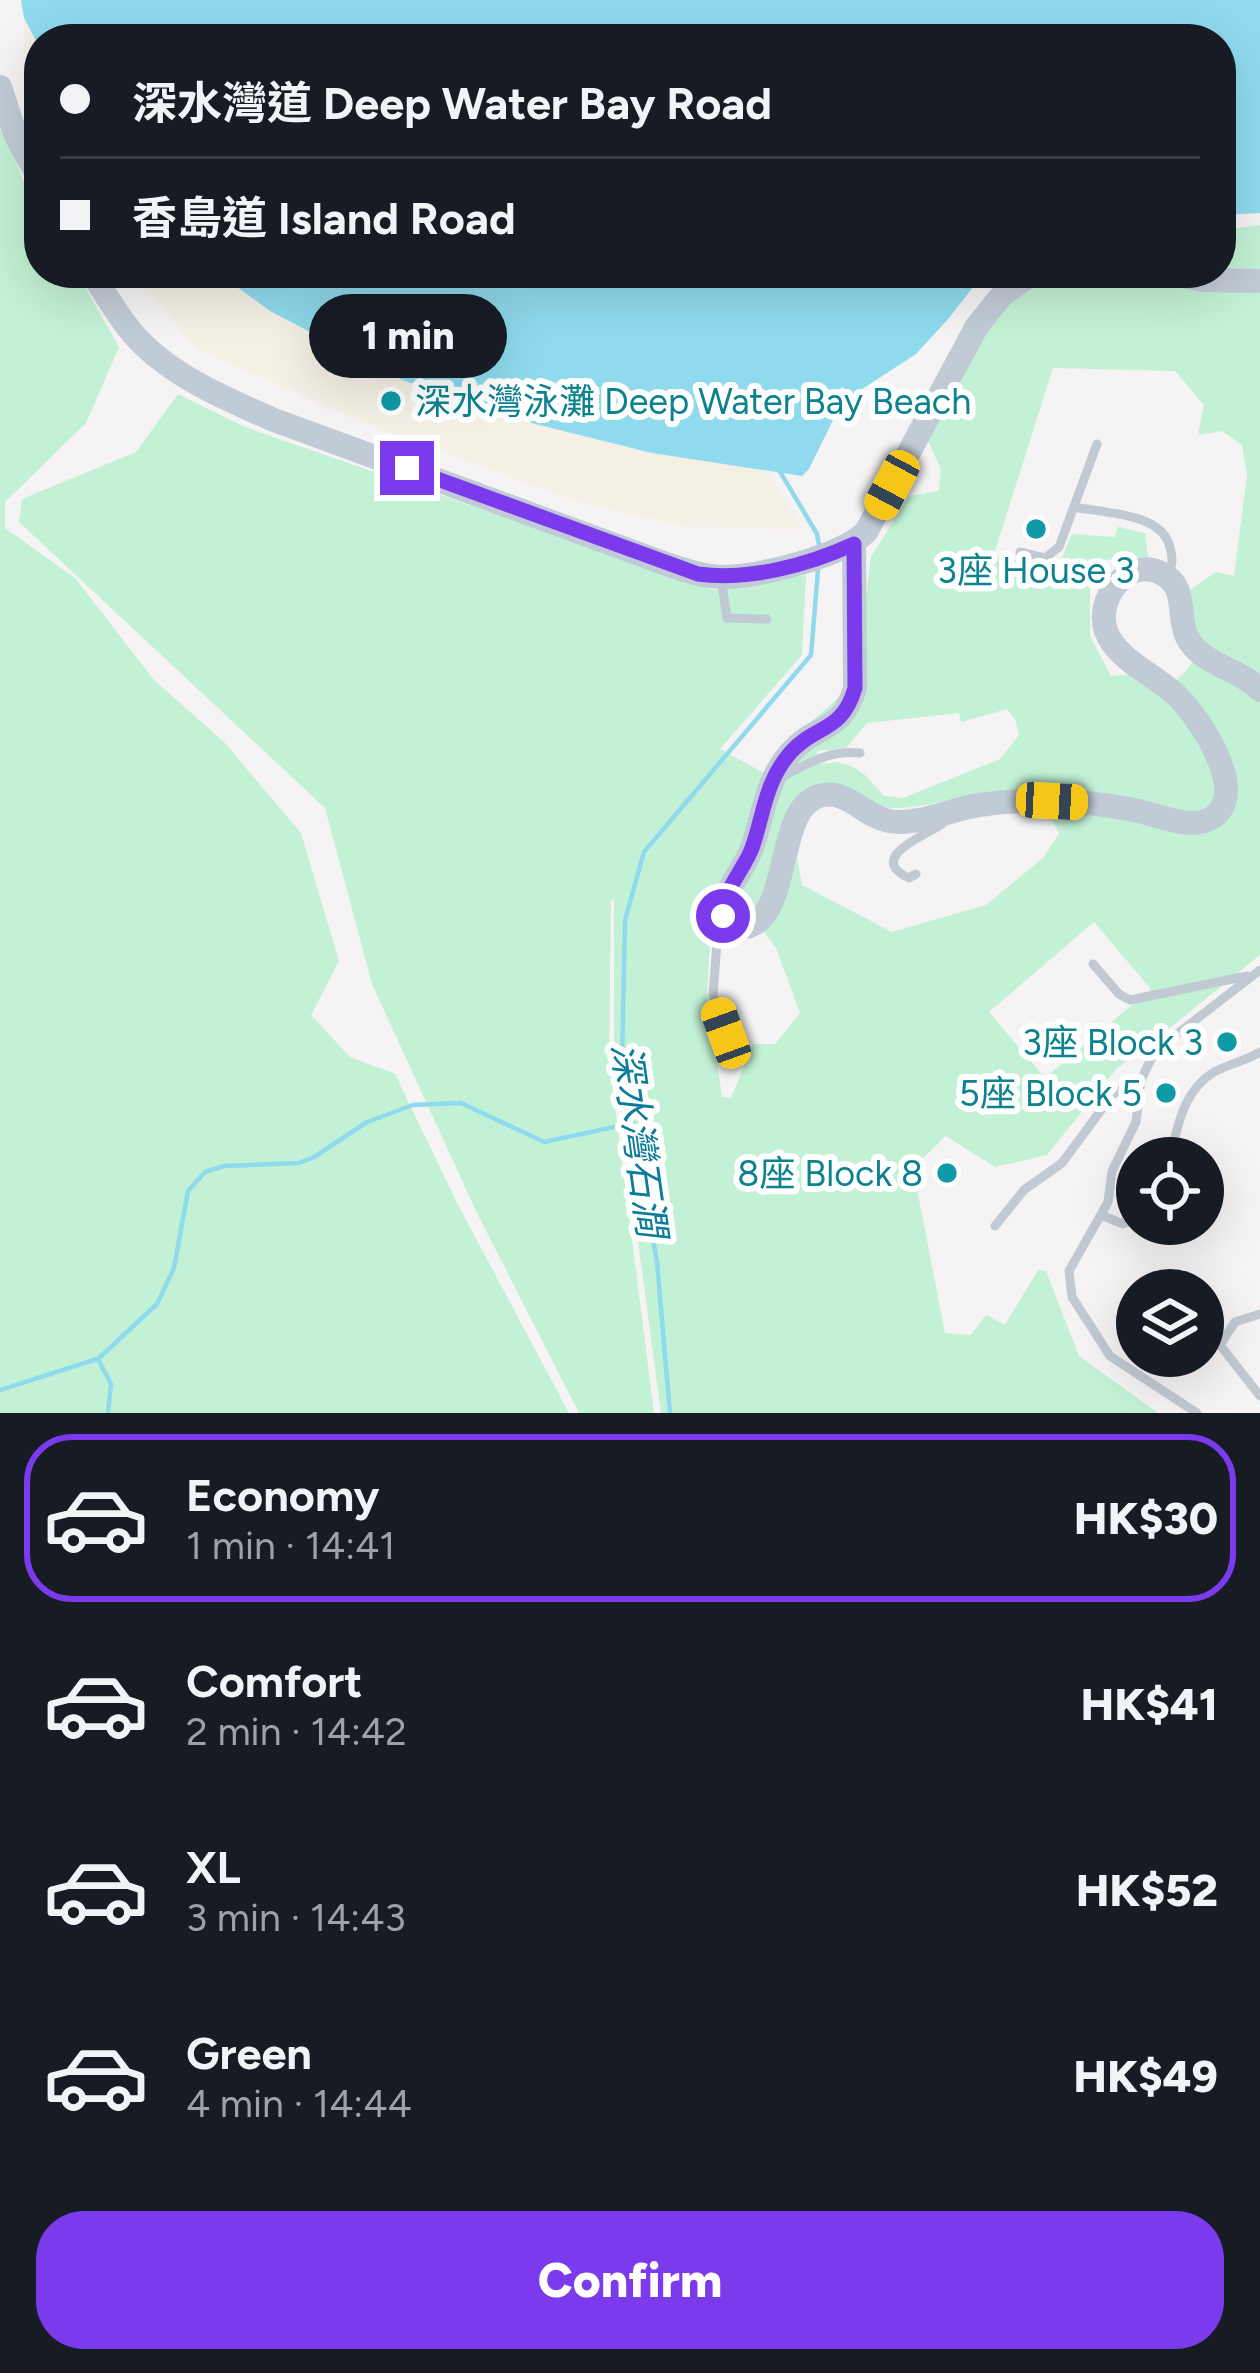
<!DOCTYPE html>
<html lang="en">
<head>
<meta charset="utf-8">
<style>
	body { margin:0; font-family:Figtree,"Noto Sans TC",sans-serif; background:#242831; color:#f1f3f6; height:100vh; display:flex; flex-direction:column; font-size:45px; white-space:nowrap }
	* { box-sizing:border-box; margin:0 }
	p { font-size:39px; color:#9ea1a6 }
	.icon { flex:none; width:66px; height:66px; fill:none; stroke:currentColor; stroke-width:2; stroke-linecap:round; stroke-linejoin:round }
	.map { position:relative; height:1413px; overflow:hidden }
	.drawer { display:flex; flex-direction:column; background:#171b24; flex:1 }
	.drawer>* { flex:none }
	.banner { position:absolute; left:24px; top:24px; width:1212px; height:264px; border-radius:48px; box-shadow:0 12px 48px #0002; display:grid; align-content:center; height:264px; padding:0 36px; background:#171b24 }
	.controls { position:absolute; left:1116px; top:1137px; display:grid; gap:24px }
	.controls a { display:grid; place-items:center; width:108px; height:108px; border-radius:50%; background:#171b24; box-shadow:0 12px 48px #0002; font-size:60px }
	.end { position:absolute; width:54px; height:54px; margin:-27px; border:15px solid #7c3aed; background:#fff; box-shadow:0 0 0 6px #fff }
	.from { border-radius:50% }
	.bubble { position:absolute; height:84px; border-radius:42px; background:#171b24; box-shadow:0 12px 48px #0002; font-size:39px; font-weight:800; line-height:84px; text-align:center }
	.car { position:absolute; width:36px; height:72px; margin:-36px -18px; border-radius:15px; box-shadow:0 0 9px 3px #0007; background:linear-gradient(#f5c518 24%,#345 0 40%,#f5c518 0 76%,#345 0 86%,#f5c518 0) }
	.banner b { display:flex; align-items:center; gap:42px; height:114px; font-size:45px }
	.banner b+b { border-top:3px solid #363941 }
	.banner i { width:30px; height:30px; background:#f1f3f6 }
	ul { padding:21px 0 0; list-style:none }
	li { display:flex; align-items:center; gap:36px; height:168px; margin:0 24px 18px; padding:0 12px; border:6px solid transparent; border-radius:48px }
	li div { flex:1 }
	li b { display:block; font-size:45px }
	li em { font-style:normal; font-weight:800 }
	li.on { border-color:#7c3aed }
	li>.icon { width:108px; height:108px; stroke-width:1.5 }
	.action { display:flex; gap:24px; margin-top:auto; padding:24px 36px }
	.action a { flex:1; height:138px; border-radius:48px; background:#7c3aed; color:#fff; font-size:48px; font-weight:800; line-height:138px; text-align:center }
	.map>svg:first-child { display:block }
	.green { fill:#c3f1d5; fill-rule:evenodd }
	.sand { fill:#f5f0e5 }
	.water { fill:#90daee }
	.lines { fill:none; stroke-linecap:round; stroke-linejoin:round }
	.stream { stroke:#90daee; stroke-width:4.5 }
	.lane { stroke:#c1cad2; stroke-width:9 }
	.secondary { stroke:#c1cbd6; stroke-width:24 }
	.route { stroke:#7c3aed; stroke-width:15 }
	.culture-dot { fill:#0f9aa8; stroke:#fff; stroke-width:4.5 }
	.labels { text-anchor:middle; dominant-baseline:central; stroke-width:12; stroke-linejoin:round; paint-order:stroke }
	.culture-label { font-size:36px; fill:#0d838f; stroke:#fff; text-anchor:end }
	.water-label { font-size:39px; font-style:italic; fill:#0c7c9b; stroke:#fff }
</style>
</head>
<body>
<div class="map">
<svg width="1260" height="1413" viewBox="0 0 1260 1413">
	<rect width="100%" height="100%" fill="#f5f3f3"/>
	<path class="green" d="M0,121L24,182L39,209V273H77L119,347L86,423L5,502V528L75,578L154,680L224,742L301,833L339,961L311,1015L350,1057L395,1074L457,1203L569,1413H0Z
		M1260,225V955L1140,1052L1117,1068L1047,1155L995,1167L946,1136L913,1168L945,1333L971,1335L986,1315L1005,1325L1038,1270L1046,1271L1079,1356L1158,1413H661L614,1061V897L611,902L609,1059L654,1413H579L477,1213L372,984L325,808L19,522L22,499L136,452L178,394L245,427L714,590L806,575L802,655L720,749L764,773L789,741L844,693L862,632L871,557L909,496L939,491L941,470L928,440L944,405L996,316L1039,278L1073,273H1221V230ZM1053,368L1175,371L1204,405L1198,435L1222,431L1242,445L1247,474L1234,576L1216,572L1184,594L1194,661L1176,681L1156,672L1111,676L1090,636V588L1104,560L1148,557L1145,533L1118,527L1115,537L1072,534L1056,572L994,554ZM1007,709L1015,719L1019,735L1000,759L903,798L884,796L864,774L851,766L839,762L819,764L817,751L846,748L867,723L959,713L961,722ZM997,791C1029,792 1048,804 1059,834L1043,858L986,905L892,932L802,885L796,852L808,818L834,799C855,801 880,809 901,808C934,806 965,794 997,791ZM1094,922L1151,989L1045,1078L989,1012ZM764,932L776,948L800,1013L775,1044H753L731,1098L722,1097L707,996L710,943Z"/>
	<path class="sand" d="M24,18L39,46V118L25,91Z
		M135,273H218L270,311L402,380L531,423L652,453L766,469L803,529L688,527L578,502L367,424L197,349Z"/>
	<path class="water" d="M21,0H1260V213L1221,215V39H39V46L24,18Z
		M218,273H984L949,318L916,354L850,397L843,387L828,395L826,400L834,418L809,469L802,476L652,453L531,423L402,380L270,311Z"/>
	<g class="lines">
		<path class="stream" d="M779,470L817,534L820,550
			M0,1390L97,1359
			M108,1413L111,1384L98,1359L157,1304L174,1268L188,1191L205,1172L224,1166L299,1163L314,1157L367,1122L413,1105L461,1103L544,1142L633,1123
			M670,1413L657,1262L622,1062L625,920L644,852L811,655L818,570"/>
		<path class="lane" d="M1074,507C1104,513 1162,513 1170,547C1173,559 1173,565 1167,576
			M1020,552L1045,558L1059,547L1097,444
			M721,577L727,618L767,619
			M783,776C810,763 828,750 860,753
			M916,874L909,878C865,858 926,835 942,824
			M719,916L713,995L726,1033
			M1093,964L1119,994L1130,1000L1247,976
			M1170,1158C1178,1125 1183,1091 1214,1072C1229,1064 1245,1061 1260,1052
			M1101,1215L1123,1224L1137,1218
			M995,1226L1024,1190L1062,1163L1113,1094L1126,1087L1140,1086
			M1260,1314L1235,1322L1220,1345L1260,1396
			M1197,1413L1110,1356L1072,1297L1069,1271L1108,1202L1112,1171L1136,1122L1141,1080L1151,1059L1168,1041L1260,970"/>
		<path class="secondary" d="M0,87L16,136L39,178
			M92,273C105,294 119,318 135,336C171,376 226,399 274,420L669,565C687,571 705,577 724,577C761,576 840,557 866,532L977,326L1002,295L1033,273
			M1165,273L1203,280L1260,281
			M854,544L855,688C842,733 816,724 791,752C765,781 764,814 752,848C744,870 721,893 723,916L735,928C797,932 770,803 823,795C849,791 865,817 889,821C918,826 951,809 979,805C1030,798 1083,800 1134,810C1156,814 1192,832 1213,817C1249,793 1201,720 1179,698C1158,676 1117,661 1106,631C1095,600 1127,556 1161,573C1189,587 1176,614 1187,637C1201,665 1239,668 1260,690"/>
	</g>
	<g class="lines">
		<path class="route" d="M407,468L698,574C749,581 808,565 854,544L855,688C842,733 816,724 791,752C765,781 764,814 752,848C744,870 721,893 723,916"/>
	</g>
	<g class="culture-dot">
		<circle cx="391" cy="401" r="12"/>
		<circle cx="1036" cy="529" r="12"/>
		<circle cx="1227" cy="1042" r="12"/>
		<circle cx="1166" cy="1093" r="12"/>
		<circle cx="947" cy="1173" r="12"/>
	</g>
	<g class="labels">
		<g class="culture-label">
			<text x="415" y="401" text-anchor="start">深水灣泳灘 Deep Water Bay Beach</text>
			<text x="1036" y="570" text-anchor="middle">3座 House 3</text>
			<text x="1203" y="1042">3座 Block 3</text>
			<text x="1142" y="1093">5座 Block 5</text>
			<text x="923" y="1173">8座 Block 8</text>
		</g>
		<g class="water-label">
			<text transform="translate(639 1140) rotate(82)">深水灣石澗</text>
		</g>
	</g>
</svg>
<div class="controls">
<a><svg class="icon" aria-label="locate" viewBox="0 0 24 24"><circle cx="12" cy="12" r="6"/><path d="M12 2v4M12 18v4M2 12h4M18 12h4"/></svg></a>
<a><svg class="icon" aria-label="layers" viewBox="0 0 24 24"><path d="M12 4l9 5-9 5-9-5zM3 14l9 5 9-5"/></svg></a>
</div>
<i class="end from" style="left:723px;top:916px"></i>
<i class="end" style="left:407px;top:468px"></i>
<div class="bubble" style="left:309px;top:294px;width:198px">1 min</div>
<i class="car" style="left:892px;top:485px;rotate:208deg"></i>
<i class="car" style="left:1052px;top:801px;rotate:93deg"></i>
<i class="car" style="left:726px;top:1033px;rotate:340deg"></i>
<div class="banner">
<b><i class="from"></i>深水灣道 Deep Water Bay Road</b>
<b><i></i>香島道 Island Road</b>
</div>
</div>
<section class="drawer">
<ul>
<li class="on"><svg class="icon" aria-label="car" viewBox="0 0 24 24"><path d="M5 17H2v-5l4-1 3-4h7l3 4 3 1v5h-3M9 17h6M6 11h13"/><circle cx="7" cy="17" r="2"/><circle cx="17" cy="17" r="2"/></svg><div><b>Economy</b><p>1 min · 14:41</p></div><em>HK$30</em></li>
<li><svg class="icon" aria-label="car" viewBox="0 0 24 24"><path d="M5 17H2v-5l4-1 3-4h7l3 4 3 1v5h-3M9 17h6M6 11h13"/><circle cx="7" cy="17" r="2"/><circle cx="17" cy="17" r="2"/></svg><div><b>Comfort</b><p>2 min · 14:42</p></div><em>HK$41</em></li>
<li><svg class="icon" aria-label="car" viewBox="0 0 24 24"><path d="M5 17H2v-5l4-1 3-4h7l3 4 3 1v5h-3M9 17h6M6 11h13"/><circle cx="7" cy="17" r="2"/><circle cx="17" cy="17" r="2"/></svg><div><b>XL</b><p>3 min · 14:43</p></div><em>HK$52</em></li>
<li><svg class="icon" aria-label="car" viewBox="0 0 24 24"><path d="M5 17H2v-5l4-1 3-4h7l3 4 3 1v5h-3M9 17h6M6 11h13"/><circle cx="7" cy="17" r="2"/><circle cx="17" cy="17" r="2"/></svg><div><b>Green</b><p>4 min · 14:44</p></div><em>HK$49</em></li>
</ul>
<div class="action"><a>Confirm</a></div>
</section>
</body>
</html>
